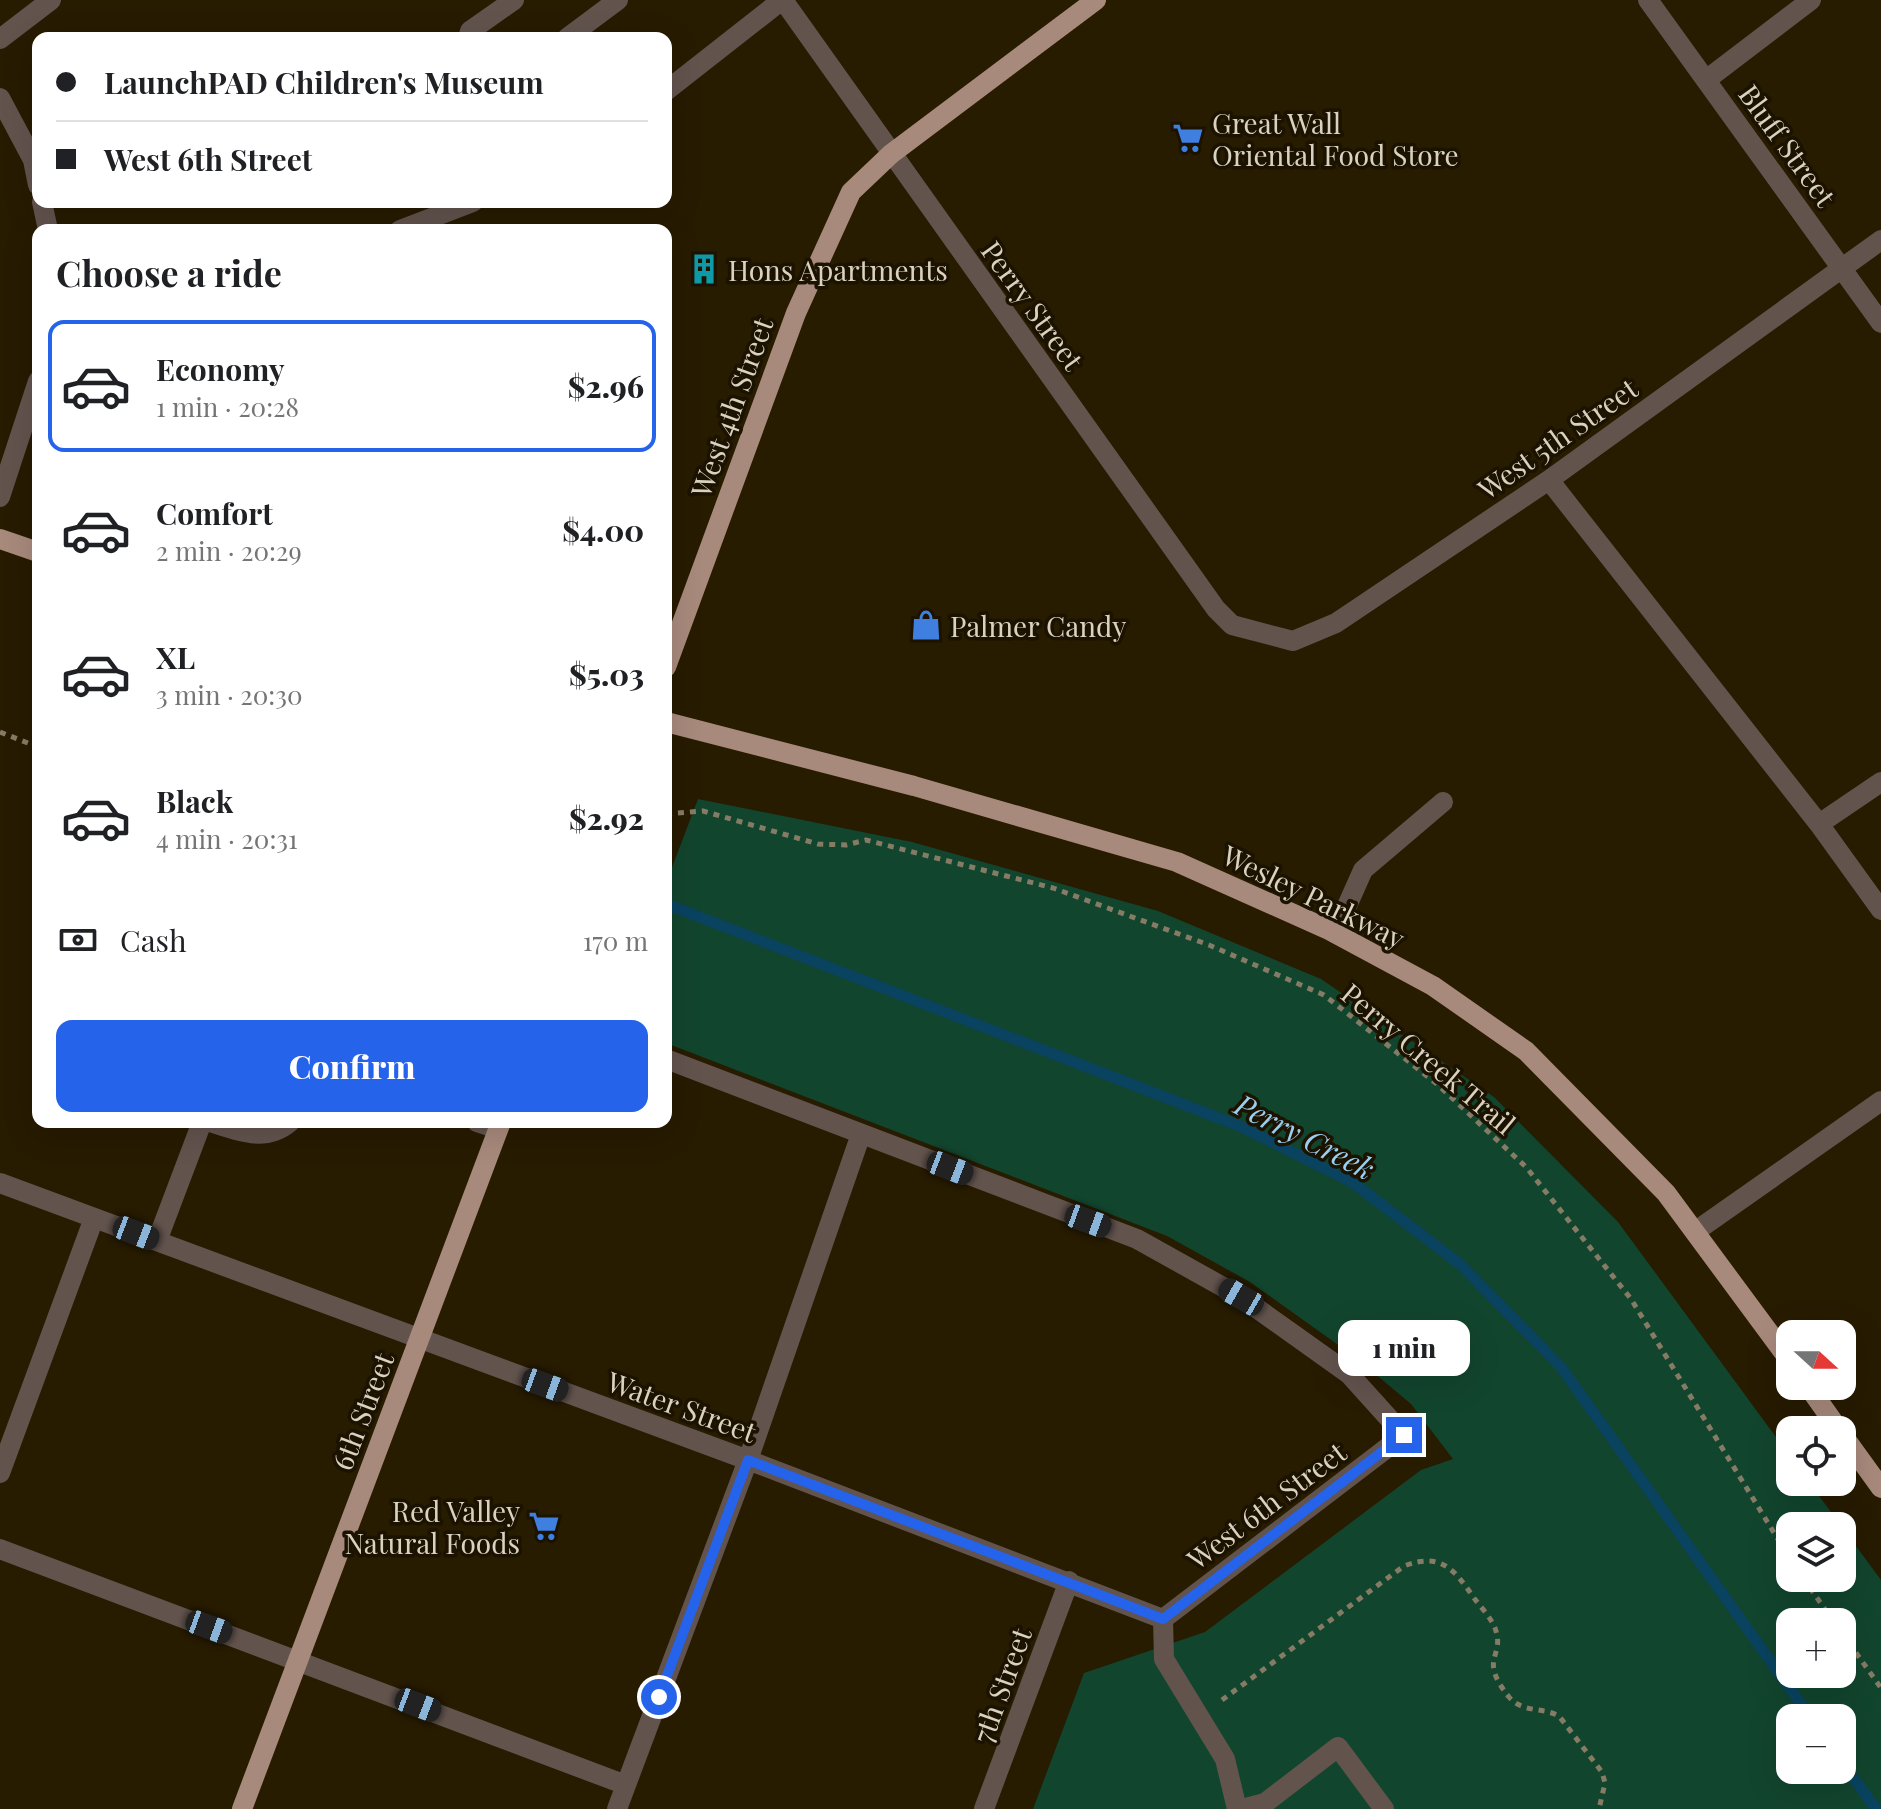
<!DOCTYPE html>
<html lang="en">
<head>
<meta charset="utf-8">
<style>
	body { margin:0; font-family:"Playfair Display",serif; background:#f6f6f6; color:#202124; height:100vh; display:flex; flex-direction:column; font-size:30px; white-space:nowrap }
	* { box-sizing:border-box; margin:0 }
	p { font-size:26px; color:#757577 }
	.icon { flex:none; width:44px; height:44px; fill:none; stroke:currentColor; stroke-width:2; stroke-linecap:round; stroke-linejoin:round }
	.map { position:relative; flex:1; overflow:hidden }
	.details { position:absolute; left:32px; top:224px; width:640px; height:904px; display:flex; flex-direction:column; background:#fff; border-radius:16px; box-shadow:0 8px 32px #0002 }
	.details>* { flex:none }
	.hud { position:absolute; left:32px; top:32px; width:640px; height:176px; border-radius:16px; box-shadow:0 8px 32px #0002; display:grid; align-content:center; height:176px; padding:0 24px; background:#fff }
	.needle { width:52px; rotate:111deg }
	.fabs { position:absolute; left:1776px; top:1320px; display:grid; gap:16px }
	.fabs a { display:grid; place-items:center; width:80px; height:80px; border-radius:16px; background:#fff; box-shadow:0 8px 32px #0002; font-size:40px }
	.end { position:absolute; width:36px; height:36px; margin:-18px; border:10px solid #2563eb; background:#fff; box-shadow:0 0 0 4px #fff }
	.from { border-radius:50% }
	.bubble { position:absolute; height:56px; border-radius:16px; background:#fff; box-shadow:0 8px 32px #0002; font-size:26px; font-weight:800; line-height:56px; text-align:center }
	.car { position:absolute; width:24px; height:48px; margin:-24px -12px; border-radius:10px; box-shadow:0 0 6px 2px #0007; background:linear-gradient(#222 24%,#8ab4d8 0 40%,#222 0 76%,#8ab4d8 0 86%,#222 0) }
	.hud b { display:flex; align-items:center; gap:28px; height:76px; font-size:30px }
	.hud b+b { border-top:2px solid #e0e0e0 }
	.hud i { width:20px; height:20px; background:#202124 }
	ul { padding:0; list-style:none }
	li { display:flex; align-items:center; gap:24px; height:132px; margin:0 16px 12px; padding:0 8px; border:4px solid transparent; border-radius:16px }
	li div { flex:1 }
	li b { display:block; font-size:30px }
	li em { font-style:normal; font-weight:800 }
	li.on { border-color:#2563eb }
	li>.icon { width:72px; height:72px; stroke-width:1.5 }
	h2 { padding:0 24px; font-size:36px; line-height:96px }
	.pay { display:flex; align-items:center; gap:20px; height:88px; padding:0 24px; font-size:30px }
	.pay p { margin-inline-start:auto }
	.cta { display:flex; gap:16px; margin-top:auto; padding:16px 24px }
	.cta a { flex:1; height:92px; border-radius:16px; background:#2563eb; color:#fff; font-size:32px; font-weight:800; line-height:92px; text-align:center }
	.map>svg:first-child { display:block }
	.green { fill:#12452e; fill-rule:evenodd }
	.lines { fill:none; stroke-linecap:round; stroke-linejoin:round }
	.stream { stroke:#094360; stroke-width:11 }
	.path { stroke:#867c66; stroke-width:5; stroke-dasharray:6 6; stroke-linecap:butt }
	.minor { stroke:#62534d; stroke-width:20 }
	.major { stroke:#a88a7c; stroke-width:20 }
	.route { stroke:#2563eb; stroke-width:10 }
	.labels { text-anchor:middle; dominant-baseline:central; stroke-width:7; stroke-linejoin:round; paint-order:stroke }
	.poi-label { font-size:28px; fill:#dad2c1; stroke:#1c1200; text-anchor:start }
	.street-label { font-size:28px; fill:#dad2c1; stroke:#1c1200 }
	.water-label { font-size:30px; font-style:italic; fill:#99cff1; stroke:#1c1200 }
</style>
</head>
<body>
<div class="map">
<svg width="1881" height="1809" viewBox="0 0 1881 1809">
	<rect width="100%" height="100%" fill="#271b00"/>
	<path class="green" d="M698,799L912,842L1158,911L1321,979L1494,1097L1618,1222L1790,1456V1482H1809L1841,1526H1790V1578H1842V1527L1881,1580V1809H1033L1084,1673L1205,1632L1421,1470L1453,1459L1411,1404L1355,1357L1250,1282L1167,1236L666,1043V883ZM1790,1622H1842V1674H1790ZM1790,1718H1842V1770H1790Z"/>
	<g class="lines">
		<path class="stream" d="M666,904L1242,1127L1352,1182L1460,1264L1561,1367L1811,1718
			M1842,1762L1876,1809"/>
		<path class="path" d="M0,732L38,747
			M666,814L703,811L818,844L846,845L866,840L1053,888L1209,945L1324,995L1437,1084L1526,1167L1631,1299L1790,1559
			M1803,1578L1834,1622
			M1842,1633L1881,1688
			M1222,1700L1404,1566C1441,1552 1454,1569 1474,1598C1481,1607 1491,1618 1495,1628C1506,1658 1477,1657 1509,1697C1522,1713 1543,1707 1559,1716L1602,1772L1605,1783L1599,1809"/>
		<path class="minor" d="M783,0L1216,609L1232,625L1293,641L1336,623L1549,480L1881,240
			M1648,0L1881,323
			M468,38L470,31L514,0
			M567,38L618,0
			M0,39L51,0
			M1706,80L1811,0
			M666,91L782,0
			M0,98L33,160L38,185
			M42,202L48,230
			M400,230L473,202
			M1549,480L1819,824L1881,910
			M0,497L38,381
			M1819,824L1881,782
			M1335,933L1363,870L1443,802
			M666,1059L1137,1239L1241,1297L1349,1374L1404,1435L1163,1619
			M210,1122C238,1131 265,1143 290,1122
			M477,1122L498,1129
			M0,1183L748,1460L1163,1619
			M1696,1231L1881,1101
			M157,1241L202,1122
			M0,1473L94,1218
			M0,1549L626,1785
			M1163,1619L1164,1659L1225,1759L1237,1809
			M617,1809L748,1460L861,1134
			M984,1809L1069,1581
			M1242,1809L1265,1803L1338,1747L1384,1809"/>
		<path class="major" d="M0,539L38,552
			M666,667L796,313L851,192L891,154L1096,0
			M666,722L914,786L1177,862L1327,929L1433,986L1526,1051L1666,1193L1790,1361
			M1808,1386L1839,1430
			M1842,1434L1881,1488
			M242,1809L501,1122"/>
	</g>
	<g class="lines">
		<path class="route" d="M659,1697L748,1460L1163,1619L1404,1435"/>
	</g>
	<defs>
		<g id="supermarket-bare" transform="scale(2.4)"><path d="M-6-5.5h2.5l.6 2H6L4.5 2H-2.5L-4.4-4H-6ZM-1.5 3.2a1.3 1.3 0 1 0 .1 0ZM3 3.2a1.3 1.3 0 1 0 .1 0Z" fill="#3f7fe0" stroke="#1c1200" stroke-width="2.5" paint-order="stroke"/></g>
		<g id="building-bare" transform="scale(2.4)"><path d="M-4-6H4V6H1V3H-1V6H-4ZM-2.5-4.3h1.7v1.8h-1.7ZM.8-4.3h1.7v1.8H.8ZM-2.5-1h1.7V.8h-1.7ZM.8-1h1.7V.8H.8Z" fill="#0f9aa8" stroke="#1c1200" stroke-width="2.5" paint-order="stroke"/></g>
		<g id="shop-bare" transform="scale(2.4)"><path d="M-5-2.5h2.3a2.7 3.5 0 0 1 5.4 0H5L5.5 6h-11ZM-1.5-2.5h3a1.5 2.3 0 0 0-3 0Z" fill="#3f7fe0" stroke="#1c1200" stroke-width="2.5" paint-order="stroke"/></g>
	</defs>
	<g fill-rule="evenodd">
		<use href="#supermarket-bare" x="1188" y="138"/>
		<use href="#building-bare" x="704" y="269"/>
		<use href="#shop-bare" x="926" y="625"/>
		<use href="#supermarket-bare" x="544" y="1526"/>
	</g>
	<g class="labels">
		<g class="poi-label">
			<text x="1212" y="122">Great Wall<tspan x="1212" dy="32">Oriental Food Store</tspan></text>
			<text x="728" y="269">Hons Apartments</text>
			<text x="950" y="625">Palmer Candy</text>
			<text x="520" y="1510" text-anchor="end">Red Valley<tspan x="520" dy="32">Natural Foods</tspan></text>
		</g>
		<g class="street-label">
			<text transform="translate(1788 145) rotate(54)">Bluff Street</text>
			<text transform="translate(1033 305) rotate(54)">Perry Street</text>
			<text transform="translate(731 407) rotate(-70)">West 4th Street</text>
			<text transform="translate(1557 438) rotate(-35)">West 5th Street</text>
			<text transform="translate(1314 896) rotate(26)">Wesley Parkway</text>
			<text transform="translate(1429 1058) rotate(40)">Perry Creek Trail</text>
			<text transform="translate(682 1406) rotate(20)">Water Street</text>
			<text transform="translate(362 1411) rotate(-69)">6th Street</text>
			<text transform="translate(1266 1505) rotate(-37)">West 6th Street</text>
			<text transform="translate(1001 1685) rotate(-70)">7th Street</text>
		</g>
		<g class="water-label">
			<text transform="translate(1305 1136) rotate(27)">Perry Creek</text>
		</g>
	</g>
</svg>
<div class="fabs">
<a><svg class="needle" viewBox="-14 -14 28 28"><path d="M0-13l5 13h-10z" fill="#e53935"/><path d="M0 13l5-13h-10z" fill="#757577"/></svg></a>
<a><svg class="icon" aria-label="locate" viewBox="0 0 24 24"><circle cx="12" cy="12" r="6"/><path d="M12 2v4M12 18v4M2 12h4M18 12h4"/></svg></a>
<a><svg class="icon" aria-label="layers" viewBox="0 0 24 24"><path d="M12 4l9 5-9 5-9-5zM3 14l9 5 9-5"/></svg></a>
<a>+</a>
<a>−</a>
</div>
<i class="end from" style="left:659px;top:1697px"></i>
<i class="end" style="left:1404px;top:1435px"></i>
<div class="bubble" style="left:1338px;top:1320px;width:132px">1 min</div>
<i class="car" style="left:950px;top:1168px;rotate:111deg"></i>
<i class="car" style="left:1088px;top:1221px;rotate:110deg"></i>
<i class="car" style="left:136px;top:1233px;rotate:111deg"></i>
<i class="car" style="left:1241px;top:1297px;rotate:300deg"></i>
<i class="car" style="left:545px;top:1385px;rotate:110deg"></i>
<i class="car" style="left:209px;top:1627px;rotate:110deg"></i>
<i class="car" style="left:418px;top:1705px;rotate:111deg"></i>
<div class="hud">
<b><i class="from"></i>LaunchPAD Children's Museum</b>
<b><i></i>West 6th Street</b>
</div>
<section class="details">
<h2>Choose a ride</h2>
<ul>
<li class="on"><svg class="icon" aria-label="car" viewBox="0 0 24 24"><path d="M5 17H2v-5l4-1 3-4h7l3 4 3 1v5h-3M9 17h6M6 11h13"/><circle cx="7" cy="17" r="2"/><circle cx="17" cy="17" r="2"/></svg><div><b>Economy</b><p>1 min · 20:28</p></div><em>$2.96</em></li>
<li><svg class="icon" aria-label="car" viewBox="0 0 24 24"><path d="M5 17H2v-5l4-1 3-4h7l3 4 3 1v5h-3M9 17h6M6 11h13"/><circle cx="7" cy="17" r="2"/><circle cx="17" cy="17" r="2"/></svg><div><b>Comfort</b><p>2 min · 20:29</p></div><em>$4.00</em></li>
<li><svg class="icon" aria-label="car" viewBox="0 0 24 24"><path d="M5 17H2v-5l4-1 3-4h7l3 4 3 1v5h-3M9 17h6M6 11h13"/><circle cx="7" cy="17" r="2"/><circle cx="17" cy="17" r="2"/></svg><div><b>XL</b><p>3 min · 20:30</p></div><em>$5.03</em></li>
<li><svg class="icon" aria-label="car" viewBox="0 0 24 24"><path d="M5 17H2v-5l4-1 3-4h7l3 4 3 1v5h-3M9 17h6M6 11h13"/><circle cx="7" cy="17" r="2"/><circle cx="17" cy="17" r="2"/></svg><div><b>Black</b><p>4 min · 20:31</p></div><em>$2.92</em></li>
</ul>
<div class="pay"><svg class="icon" aria-label="cash" viewBox="0 0 24 24"><path d="M3 7h18v10H3z"/><circle cx="12" cy="12" r="2"/></svg>Cash<p>170 m</p></div>
<div class="cta"><a>Confirm</a></div>
</section>
</div>
</body>
</html>
